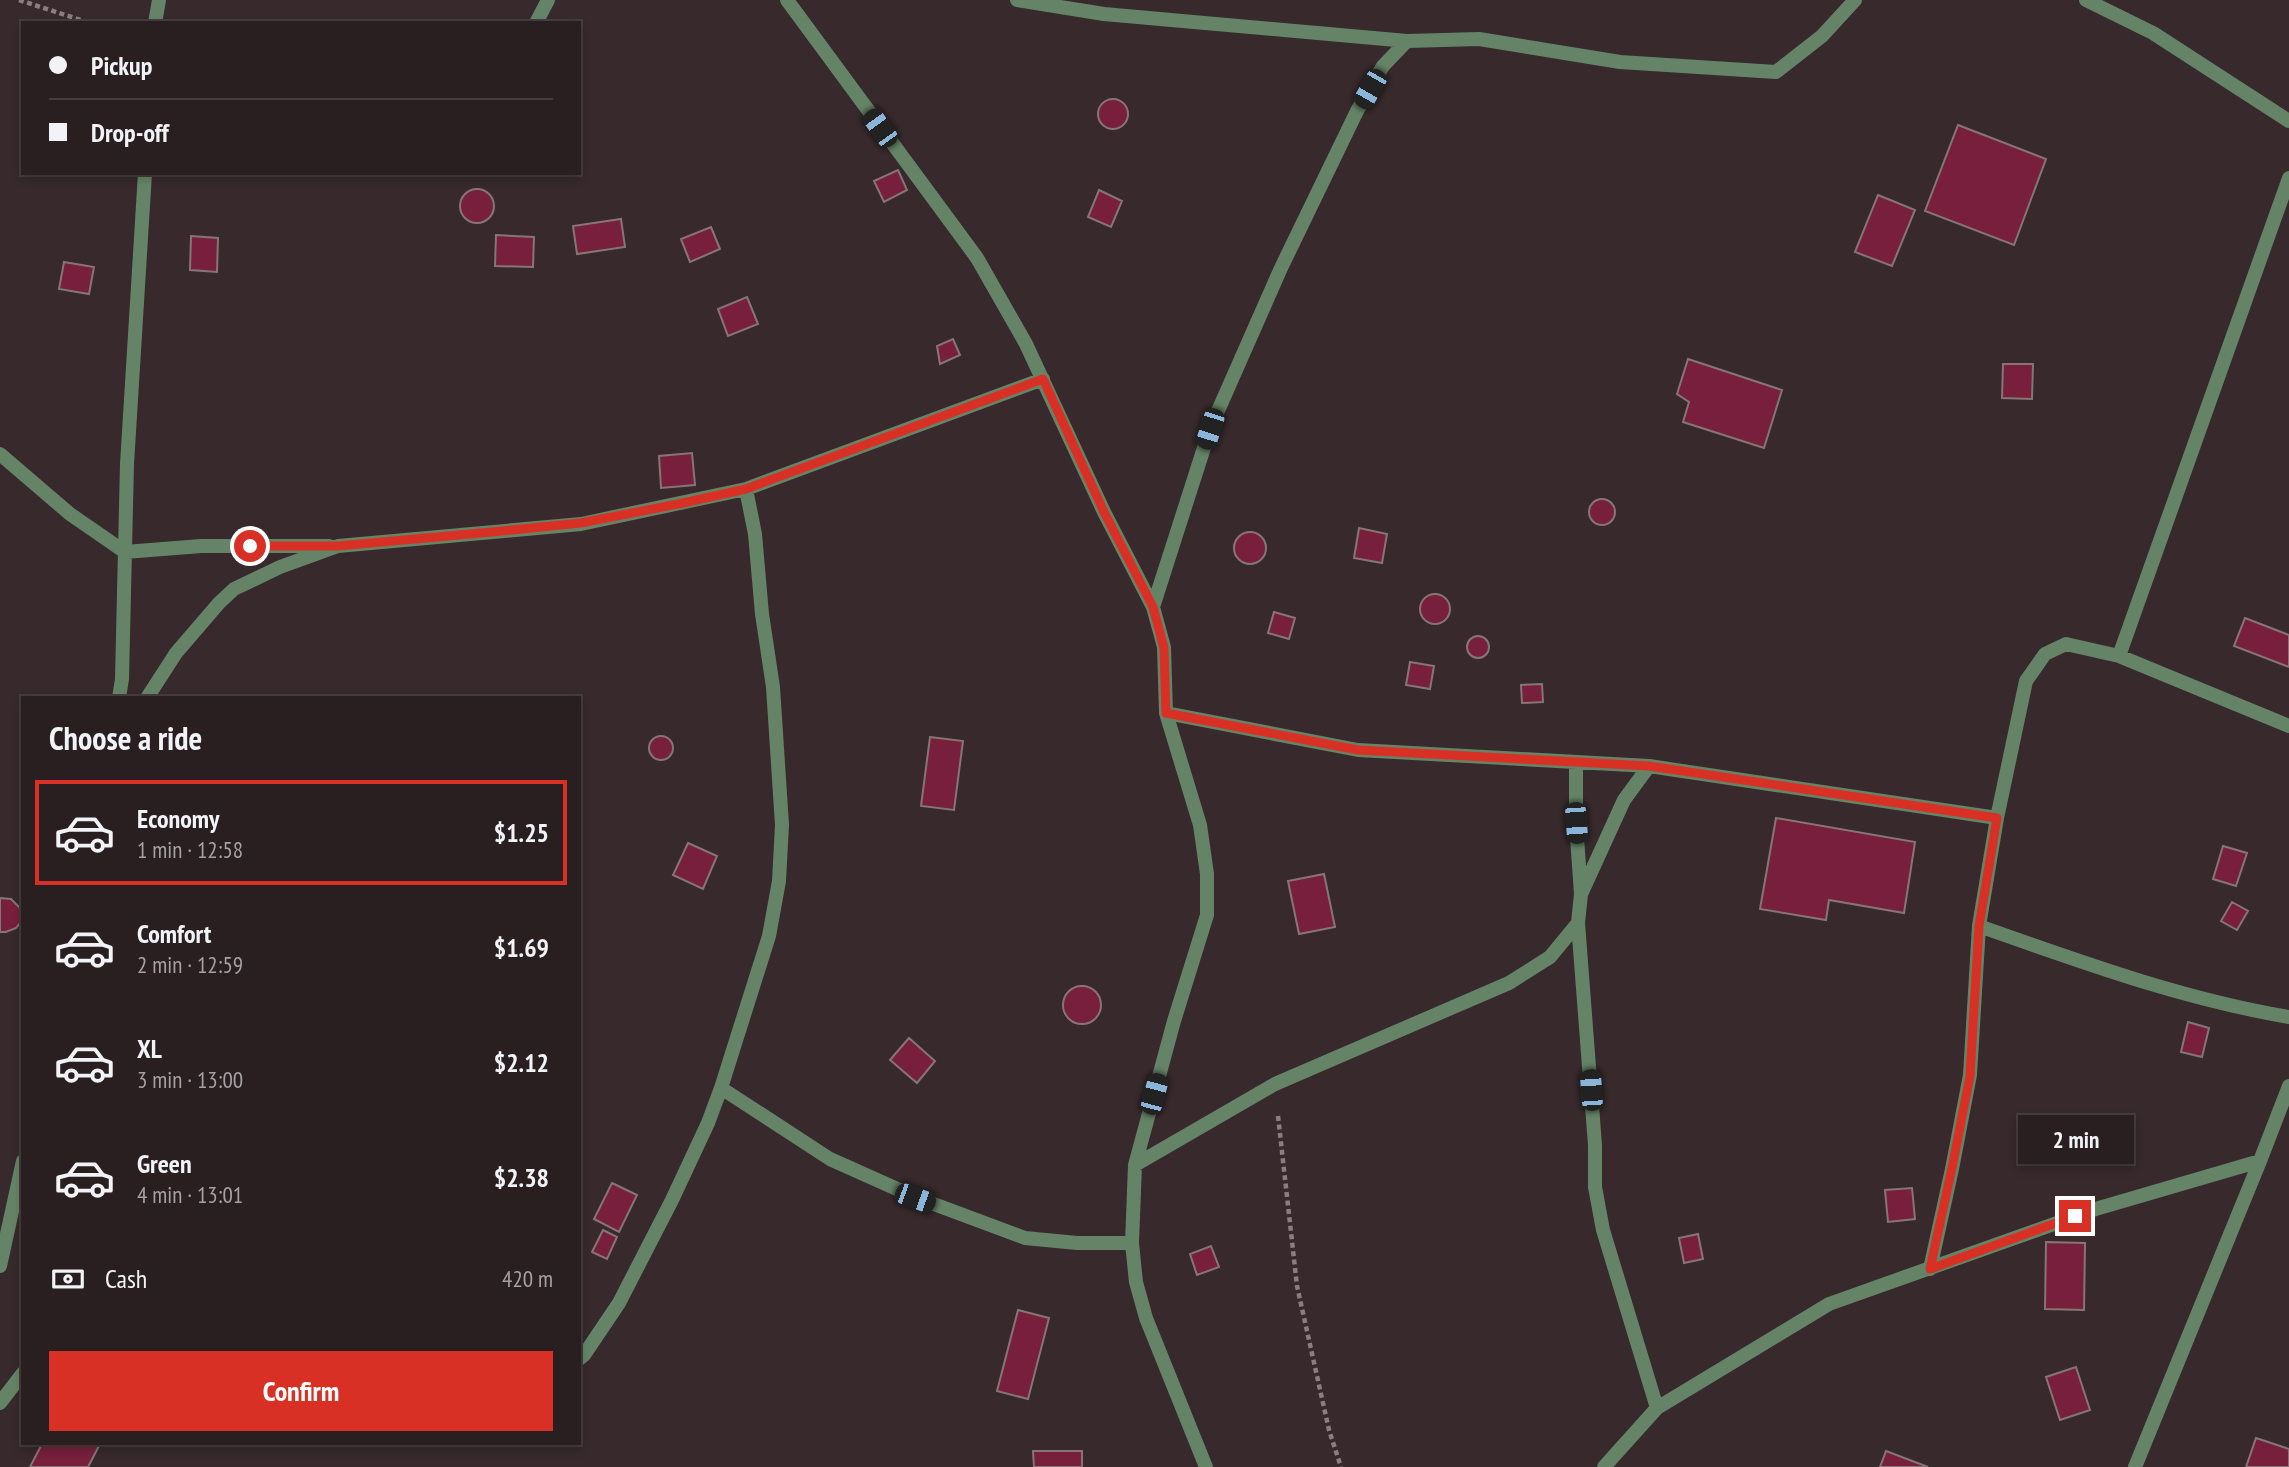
<!DOCTYPE html>
<html lang="en">
<head>
<meta charset="utf-8">
<style>
	body { margin:0; font-family:"PT Sans Narrow",sans-serif; background:#31272a; color:#f1f3f6; height:100vh; display:flex; flex-direction:column; font-size:26px; white-space:nowrap }
	* { box-sizing:border-box; margin:0 }
	p { font-size:23px; color:#a5a2a5 }
	.icon { flex:none; width:38px; height:38px; fill:none; stroke:currentColor; stroke-width:2; stroke-linecap:round; stroke-linejoin:round }
	.map { position:relative; flex:1; overflow:hidden }
	.side { position:absolute; left:21px; top:696px; width:560px; height:749px; display:flex; flex-direction:column; background:#291f21; border-radius:0px; box-shadow:0 4px 10px #0003,0 0 0 2px #453d3f }
	.side>* { flex:none }
	.guide { position:absolute; left:21px; top:21px; width:560px; height:154px; border-radius:0px; box-shadow:0 4px 10px #0003,0 0 0 2px #453d3f; display:grid; align-content:center; height:154px; padding:0 28px; background:#291f21 }
	.end { position:absolute; width:32px; height:32px; margin:-16px; border:9px solid #d93025; background:#fff; box-shadow:0 0 0 4px #fff }
	.from { border-radius:50% }
	.bubble { position:absolute; height:49px; border-radius:0px; background:#291f21; box-shadow:0 4px 10px #0003,0 0 0 2px #453d3f; font-size:23px; font-weight:800; line-height:49px; text-align:center }
	.car { position:absolute; width:21px; height:42px; margin:-21px -10px; border-radius:9px; box-shadow:0 0 5px 2px #0007; background:linear-gradient(#222 24%,#8ab4d8 0 40%,#222 0 76%,#8ab4d8 0 86%,#222 0) }
	.guide b { display:flex; align-items:center; gap:24px; height:66px; font-size:26px }
	.guide b+b { border-top:2px solid #453d3f }
	.guide i { width:18px; height:18px; background:#f1f3f6 }
	ul { padding:0; list-style:none }
	li { display:flex; align-items:center; gap:21px; height:105px; margin:0 14px 10px; padding:0 14px; border:4px solid transparent; border-radius:0px }
	li div { flex:1 }
	li b { display:block; font-size:26px }
	li em { font-style:normal; font-weight:800 }
	li.active { border-color:#d93025 }
	li>.icon { width:63px; height:63px; stroke-width:1.5 }
	h2 { padding:0 28px; font-size:32px; line-height:84px }
	.pay { display:flex; align-items:center; gap:18px; height:77px; padding:0 28px; font-size:26px }
	.pay p { margin-inline-start:auto }
	.action { display:flex; gap:14px; margin-top:auto; padding:14px 28px }
	.action a { flex:1; height:80px; border-radius:0px; background:#d93025; color:#fff; font-size:28px; font-weight:800; line-height:80px; text-align:center }
	.map>svg:first-child { display:block }
	.building { fill:#771f3c; stroke:#857578; stroke-width:2 }
	.lines { fill:none; stroke-linecap:round; stroke-linejoin:round }
	.path { stroke:#8a7e81; stroke-width:4.5; stroke-dasharray:5 3.5; stroke-linecap:butt }
	.minor { stroke:#658467; stroke-width:14 }
	.route { stroke:#d93025; stroke-width:9 }
</style>
</head>
<body>
<div class="map">
<svg width="2289" height="1467" viewBox="0 0 2289 1467">
	<rect width="100%" height="100%" fill="#37292c"/>
	<path class="building" d="M1098 114a15 15 0 1 1 30 0a15 15 0 1 1-30 0Z
		M1958,125L2046,159L2014,245L1925,211Z
		M898,170L907,190L884,202L874,181Z
		M460 206a17 17 0 1 1 34 0a17 17 0 1 1-34 0Z
		M1099,190L1122,201L1111,227L1088,217Z
		M1878,195L1915,210L1892,266L1855,252Z
		M621,219L625,247L577,254L573,226Z
		M711,227L720,249L690,262L681,239Z
		M496,235L534,237L533,267L495,266Z
		M191,236L218,238L217,272L190,270Z
		M64,262L94,267L89,294L59,289Z
		M747,297L758,324L728,336L718,309Z
		M953,339L960,355L940,364L937,346Z
		M1688,359L1782,390L1764,448L1683,422L1689,402L1677,394Z
		M2003,364H2033L2032,399L2002,398Z
		M692,453L695,485L661,488L659,456Z
		M1589 512a13 13 0 1 1 26 0a13 13 0 1 1-26 0Z
		M1359,528L1387,534L1382,563L1354,558Z
		M1234 548a16 16 0 1 1 32 0a16 16 0 1 1-32 0Z
		M1420 609a15 15 0 1 1 30 0a15 15 0 1 1-30 0Z
		M1274,612L1295,618L1289,639L1268,633Z
		M2245,618L2289,635V667L2234,646Z
		M1467 647a11 11 0 1 1 22 0a11 11 0 1 1-22 0Z
		M1410,662L1434,666L1430,689L1406,685Z
		M1542,684L1543,702L1522,703L1521,685Z
		M649 748a12 12 0 1 1 24 0a12 12 0 1 1-24 0Z
		M930,737L963,741L954,810L921,806Z
		M1776,818L1915,842L1904,913L1829,900L1826,920L1760,909Z
		M688,843L717,856L703,889L673,875Z
		M2223,846L2247,853L2236,886L2213,879Z
		M1324,874L1335,927L1299,934L1288,881Z
		M0,898L11,899L19,907L21,912L20,923L16,928L6,932H0Z
		M2232,902L2248,911L2237,930L2221,921Z
		M1063 1005a19 19 0 1 1 38 0a19 19 0 1 1-38 0Z
		M2188,1022L2209,1028L2202,1057L2181,1052Z
		M909,1038L935,1061L917,1083L890,1060Z
		M612,1183L637,1195L619,1232L594,1219Z
		M1912,1188L1915,1219L1888,1222L1885,1190Z
		M603,1230L617,1237L607,1259L592,1252Z
		M1698,1234L1703,1259L1684,1263L1679,1238Z
		M2046,1242L2085,1243L2084,1310L2045,1309Z
		M1211,1246L1219,1267L1197,1275L1190,1254Z
		M1018,1310L1049,1318L1028,1399L997,1391Z
		M2076,1367L2090,1410L2060,1420L2046,1377Z
		M2256,1438L2289,1449V1467H2246Z
		M42,1444H100L88,1467H30Z
		M1033,1451H1082V1467H1034Z
		M1886,1451L1928,1467H1880Z"/>
	<g class="lines">
		<path class="path" d="M19,0L90,23
			M1278,1116L1297,1286L1329,1430L1341,1467"/>
		<path class="minor" d="M787,0L977,258L1026,344L1104,512L1153,607
			M1017,0L1104,14L1407,41
			M2086,0L2153,33L2289,121
			M155,23L159,0
			M536,23L548,0
			M0,454L70,514L125,552L201,546H329
			M746,489L1043,379
			M2119,656L2289,178
			M119,698L122,679L127,464L145,173
			M147,698L176,653L219,603L234,589L280,567L338,546L581,524L746,489L755,534L762,614L773,687L782,825L779,881L769,936L721,1088
			M1166,713L1358,750L1649,766
			M1576,763V823L1581,894L1578,923L1595,1145V1187L1603,1230L1657,1408L1604,1467
			M1582,892L1624,800L1649,766L1997,818
			M1979,926C2081,962 2182,999 2289,1017
			M1135,1165L1275,1084L1509,983L1550,957L1578,923
			M0,1266L23,1161
			M1930,1269L1952,1169L1970,1075L1979,926L1997,818L2026,681L2045,654L2066,644L2119,656L2289,726
			M579,1359L584,1355L619,1303L672,1200L708,1123L721,1088L830,1159L915,1197L1025,1238L1077,1243H1132
			M0,1403L23,1373
			M1657,1408L1829,1304L2099,1208L2260,1161
			M1206,1467L1146,1318L1136,1282L1132,1243L1135,1165L1174,1021L1207,915V874L1200,825L1166,713L1164,647L1153,607L1210,429L1281,268L1357,111L1383,66L1407,41L1479,39L1620,62L1776,72L1822,36L1855,0
			M2135,1467L2260,1161L2289,1086"/>
	</g>
	<g class="lines">
		<path class="route" d="M250,546H338L492,532L581,523L683,503L746,489L1043,379L1104,512L1153,607L1164,648L1166,713L1358,750L1649,766L1997,818L1979,926L1970,1076L1952,1168L1930,1269L2075,1216"/>
	</g>
</svg>
<i class="end from" style="left:250px;top:546px"></i>
<i class="end" style="left:2075px;top:1216px"></i>
<div class="bubble" style="left:2018px;top:1115px;width:116px">2 min</div>
<i class="car" style="left:1370px;top:89px;rotate:210deg"></i>
<i class="car" style="left:880px;top:128px;rotate:324deg"></i>
<i class="car" style="left:1210px;top:429px;rotate:198deg"></i>
<i class="car" style="left:1576px;top:823px;rotate:176deg"></i>
<i class="car" style="left:1591px;top:1090px;rotate:356deg"></i>
<i class="car" style="left:1154px;top:1094px;rotate:15deg"></i>
<i class="car" style="left:915px;top:1198px;rotate:110deg"></i>
<div class="guide">
<b><i class="from"></i>Pickup</b>
<b><i></i>Drop-off</b>
</div>
<section class="side">
<h2>Choose a ride</h2>
<ul>
<li class="active"><svg class="icon" aria-label="car" viewBox="0 0 24 24"><path d="M5 17H2v-5l4-1 3-4h7l3 4 3 1v5h-3M9 17h6M6 11h13"/><circle cx="7" cy="17" r="2"/><circle cx="17" cy="17" r="2"/></svg><div><b>Economy</b><p>1 min · 12:58</p></div><em>$1.25</em></li>
<li><svg class="icon" aria-label="car" viewBox="0 0 24 24"><path d="M5 17H2v-5l4-1 3-4h7l3 4 3 1v5h-3M9 17h6M6 11h13"/><circle cx="7" cy="17" r="2"/><circle cx="17" cy="17" r="2"/></svg><div><b>Comfort</b><p>2 min · 12:59</p></div><em>$1.69</em></li>
<li><svg class="icon" aria-label="car" viewBox="0 0 24 24"><path d="M5 17H2v-5l4-1 3-4h7l3 4 3 1v5h-3M9 17h6M6 11h13"/><circle cx="7" cy="17" r="2"/><circle cx="17" cy="17" r="2"/></svg><div><b>XL</b><p>3 min · 13:00</p></div><em>$2.12</em></li>
<li><svg class="icon" aria-label="car" viewBox="0 0 24 24"><path d="M5 17H2v-5l4-1 3-4h7l3 4 3 1v5h-3M9 17h6M6 11h13"/><circle cx="7" cy="17" r="2"/><circle cx="17" cy="17" r="2"/></svg><div><b>Green</b><p>4 min · 13:01</p></div><em>$2.38</em></li>
</ul>
<div class="pay"><svg class="icon" aria-label="cash" viewBox="0 0 24 24"><path d="M3 7h18v10H3z"/><circle cx="12" cy="12" r="2"/></svg>Cash<p>420 m</p></div>
<div class="action"><a>Confirm</a></div>
</section>
</div>
</body>
</html>
